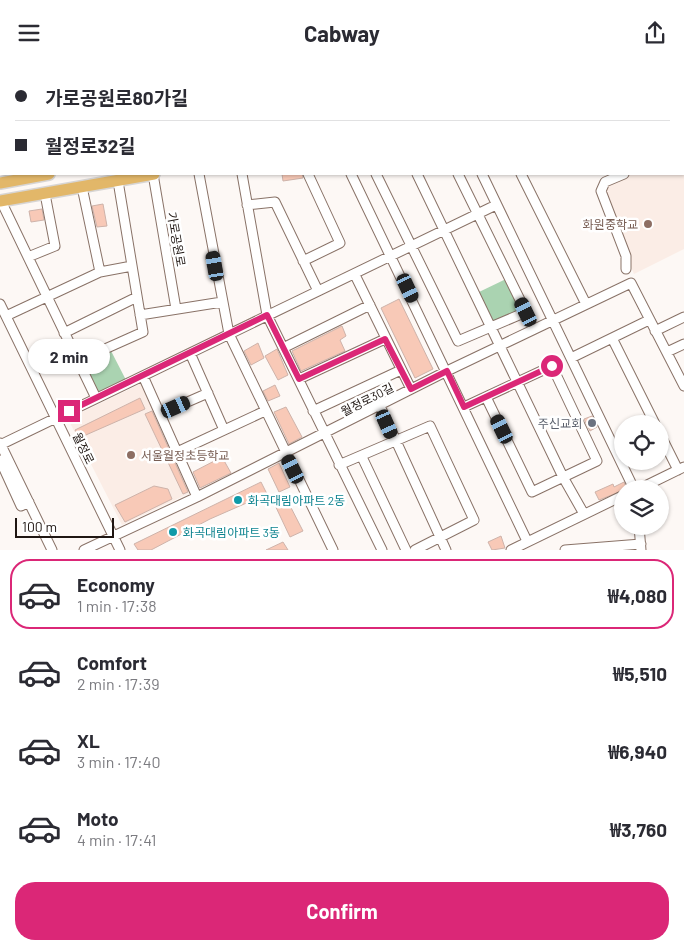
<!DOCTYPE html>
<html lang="en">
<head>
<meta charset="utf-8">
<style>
	body { margin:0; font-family:Barlow,"Noto Sans KR",sans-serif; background:#f2f2f3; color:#2b2b33; height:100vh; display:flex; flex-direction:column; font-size:19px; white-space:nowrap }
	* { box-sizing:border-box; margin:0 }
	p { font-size:16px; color:#7c7c81 }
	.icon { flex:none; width:28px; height:28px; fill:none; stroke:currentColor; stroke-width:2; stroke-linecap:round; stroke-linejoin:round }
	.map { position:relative; height:485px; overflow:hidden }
	.panel { display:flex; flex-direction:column; background:#fff; flex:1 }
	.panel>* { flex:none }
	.top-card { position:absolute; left:0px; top:0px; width:685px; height:110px; box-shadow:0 1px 4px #0004; display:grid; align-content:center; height:110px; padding:0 15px; background:#fff }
	.tools { position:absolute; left:614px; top:350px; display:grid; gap:10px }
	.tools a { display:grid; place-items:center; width:55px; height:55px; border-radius:50%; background:#fff; box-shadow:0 1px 4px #0004; font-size:25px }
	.scale { position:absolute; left:15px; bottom:12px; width:99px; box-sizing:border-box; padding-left:5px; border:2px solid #1f1612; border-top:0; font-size:14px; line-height:18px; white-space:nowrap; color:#1f1612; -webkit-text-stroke:4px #fff; paint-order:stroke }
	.end { position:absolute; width:22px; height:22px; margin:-11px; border:6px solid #db2777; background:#fff; box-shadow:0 0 0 2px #fff }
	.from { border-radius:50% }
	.bubble { position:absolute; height:35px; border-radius:18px; background:#fff; box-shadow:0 1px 4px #0004; font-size:16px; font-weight:700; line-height:35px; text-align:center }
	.car { position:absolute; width:15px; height:30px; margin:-15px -8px; border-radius:6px; box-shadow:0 0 4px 1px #0007; background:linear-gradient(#222 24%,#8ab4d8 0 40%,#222 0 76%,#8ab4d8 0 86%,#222 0) }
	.top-card b { display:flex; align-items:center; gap:18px; height:48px; font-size:19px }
	.top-card b+b { border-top:1px solid #e1e1e2 }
	.top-card i { width:12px; height:12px; background:#2b2b33 }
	ul { padding:9px 0 0; list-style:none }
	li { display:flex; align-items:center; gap:15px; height:70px; margin:0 10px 8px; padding:0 5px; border:2px solid transparent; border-radius:20px }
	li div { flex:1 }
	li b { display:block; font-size:19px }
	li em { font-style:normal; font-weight:700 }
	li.current { border-color:#db2777 }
	li>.icon { width:45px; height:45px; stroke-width:1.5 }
	.button { display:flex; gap:10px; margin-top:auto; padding:10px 15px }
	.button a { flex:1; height:58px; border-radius:20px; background:#db2777; color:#fff; font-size:20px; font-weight:700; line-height:58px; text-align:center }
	header { display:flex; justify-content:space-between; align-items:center; height:65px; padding:0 15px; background:#fff; font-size:22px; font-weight:700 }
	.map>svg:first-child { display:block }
	.built { fill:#fbede6 }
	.green { fill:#aad3b1 }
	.building { fill:#f8c9b7; stroke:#ceb3aa }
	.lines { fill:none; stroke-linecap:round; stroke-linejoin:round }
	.minor-casing { stroke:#897267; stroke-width:11 }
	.major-casing { stroke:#d7d5d4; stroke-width:14 }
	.minor { stroke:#fff; stroke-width:9 }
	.major { stroke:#e2b769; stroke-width:11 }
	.route { stroke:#db2777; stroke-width:6 }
	.education-dot { fill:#8d6e63; stroke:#fff; stroke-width:2 }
	.worship-dot { fill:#6b7280; stroke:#fff; stroke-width:2 }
	.culture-dot { fill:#0f9aa8; stroke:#fff; stroke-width:2 }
	.labels { text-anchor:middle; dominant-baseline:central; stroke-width:5; stroke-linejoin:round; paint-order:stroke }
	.education-label { font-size:12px; fill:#785e54; stroke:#fff; text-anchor:end }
	.street-label { font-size:12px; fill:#1f1612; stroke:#fff }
	.worship-label { font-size:12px; fill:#5b616d; stroke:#fff; text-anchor:end }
	.culture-label { font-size:12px; fill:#0d838f; stroke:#fff; text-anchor:start }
</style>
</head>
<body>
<header><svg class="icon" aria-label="menu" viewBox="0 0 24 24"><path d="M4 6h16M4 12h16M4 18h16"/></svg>Cabway<svg class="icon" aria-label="share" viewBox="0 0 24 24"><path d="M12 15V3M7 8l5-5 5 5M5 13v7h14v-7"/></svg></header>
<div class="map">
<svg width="684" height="485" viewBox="0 0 684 485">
	<rect width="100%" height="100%" fill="#fdf8f5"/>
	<path class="built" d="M684,75V184L634,209L600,134L602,119L622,109H684Z
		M142,318L194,426L122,460L68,354Z"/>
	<path class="green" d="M506,214L521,245L493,256L479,227Z
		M110,284L126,315L96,329L81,298Z"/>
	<path class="building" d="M282,109H302L303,113L283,116Z
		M103,139L107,161L97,162L92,141Z
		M42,144L44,155L31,157L29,146Z
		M399,234L433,304L415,313L381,243Z
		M342,261L346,271L340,275L345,286L301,306L292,286Z
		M258,278L264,293L251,300L244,286Z
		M277,284L288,310L278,315L265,291Z
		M275,320L280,331L268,336L263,326Z
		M140,333L145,344L79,373L75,365Z
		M286,342L302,372L289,379L274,347Z
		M152,346L188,427L183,429L145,349Z
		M592,351L597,362L590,366L584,354Z
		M222,392L231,408L200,423L193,407Z
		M279,398L290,422L279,427L268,404Z
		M261,417L267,429L210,454L151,485H138L134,479Z
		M624,417L627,424L599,435L595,427L613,419L614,422Z
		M154,421L168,424L172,434L125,457L115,440Z
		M285,431L303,466L290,472L273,436Z
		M501,471L505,483L492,485L488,477Z
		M283,477L288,485H266Z"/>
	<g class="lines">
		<g class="minor-casing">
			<path id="minor" d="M12,0L13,1
				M165,0L167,1
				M180,0V1
				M430,0L431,1
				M469,0L470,1
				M504,0L505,1
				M603,0V1
				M647,0V1
				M54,1L56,0
				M194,1L196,0
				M287,1L290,0
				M376,1L378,0
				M0,13L1,12
				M153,109L176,244
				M199,109L229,269L333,485
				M242,109L267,250L382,485
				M351,109L527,476
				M376,109L458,276L526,247L458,109
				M417,109L563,412L584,449
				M482,109L634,424
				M521,109L586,239
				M624,109L605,117L601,126L626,191V204
				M82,122L100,207
				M1,136L96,333
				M247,140L275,137L318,226
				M28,192L55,181L45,129
				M303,196L340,178L308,109
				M355,210L411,324
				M0,239L120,485
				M140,250L222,237
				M6,251L100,207L132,201
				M655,266L684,252
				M64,268L137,232
				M612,273L655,359
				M283,283L370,240
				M667,287L684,279
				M190,288L224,365
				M571,293L649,255
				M78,296L143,267L118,116
				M143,311L197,432
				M299,314L385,274
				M380,341L446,485
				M464,342L552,301L597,396L532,427L486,332
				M313,346L401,305
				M160,349L208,328
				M660,369L678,405
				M0,378L52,485
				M0,380L496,140
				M177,387L265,346
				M362,392L406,485
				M0,395L21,441L29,437
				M339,400L430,361L474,455L415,485
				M639,424L684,402
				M639,461L641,485
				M84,485L197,432L447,306L631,218L684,321
				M511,485L622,431
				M565,485L641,479"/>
		</g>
		<g class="major-casing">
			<path id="major" d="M512,1L514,0
				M557,1L560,0
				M0,118L49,109
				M0,136L154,109"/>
		</g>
		<use href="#minor" class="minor"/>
		<use href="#major" class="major"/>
	</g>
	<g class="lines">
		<path class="route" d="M69,346L267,250L299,314L385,274L411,324L447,306L464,342L552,301"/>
	</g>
	<g class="education-dot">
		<circle cx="648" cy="159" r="5"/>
		<circle cx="131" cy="390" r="5"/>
	</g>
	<circle class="worship-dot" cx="592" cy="358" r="5"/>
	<g class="culture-dot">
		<circle cx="238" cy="435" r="5"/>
		<circle cx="173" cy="467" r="5"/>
	</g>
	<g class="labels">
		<g class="education-label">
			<text x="638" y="159">화원중학교</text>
			<text x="141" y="390" text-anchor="start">서울월정초등학교</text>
		</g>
		<g class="street-label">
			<text transform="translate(177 174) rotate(80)">가로공원로</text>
			<text transform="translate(367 334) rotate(-27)">월정로30길</text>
			<text transform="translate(84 383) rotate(64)">월정로</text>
		</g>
		<g class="worship-label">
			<text x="582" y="358">주신교회</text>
		</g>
		<g class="culture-label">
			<text x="248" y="435">화곡대림아파트 2동</text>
			<text x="183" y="467">화곡대림아파트 3동</text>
		</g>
	</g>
</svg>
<div class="tools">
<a><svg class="icon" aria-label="locate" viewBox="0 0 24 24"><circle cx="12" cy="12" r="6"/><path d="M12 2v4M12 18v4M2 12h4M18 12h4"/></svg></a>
<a><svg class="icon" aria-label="layers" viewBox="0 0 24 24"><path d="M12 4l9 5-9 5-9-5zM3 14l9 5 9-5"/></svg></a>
</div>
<div class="scale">100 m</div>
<i class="end from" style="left:552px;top:301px"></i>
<i class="end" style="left:69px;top:346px"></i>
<div class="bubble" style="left:28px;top:274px;width:82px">2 min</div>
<i class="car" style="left:215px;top:201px;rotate:350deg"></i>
<i class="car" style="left:408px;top:223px;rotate:155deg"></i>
<i class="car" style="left:526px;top:247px;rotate:334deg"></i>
<i class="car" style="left:176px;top:342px;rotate:66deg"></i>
<i class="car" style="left:387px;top:359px;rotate:156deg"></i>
<i class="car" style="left:502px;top:364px;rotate:334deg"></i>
<i class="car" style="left:293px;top:404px;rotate:334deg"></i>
<div class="top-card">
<b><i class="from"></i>가로공원로80가길</b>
<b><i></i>월정로32길</b>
</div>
</div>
<section class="panel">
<ul>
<li class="current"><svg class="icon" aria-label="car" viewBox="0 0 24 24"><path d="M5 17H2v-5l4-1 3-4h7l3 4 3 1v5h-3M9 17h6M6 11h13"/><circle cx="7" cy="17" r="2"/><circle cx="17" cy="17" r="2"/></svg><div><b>Economy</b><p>1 min · 17:38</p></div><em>₩4,080</em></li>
<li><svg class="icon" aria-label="car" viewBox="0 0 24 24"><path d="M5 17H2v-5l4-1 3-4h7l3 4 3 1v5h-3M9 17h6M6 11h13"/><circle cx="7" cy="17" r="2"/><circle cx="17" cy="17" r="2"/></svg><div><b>Comfort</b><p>2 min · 17:39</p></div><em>₩5,510</em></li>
<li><svg class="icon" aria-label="car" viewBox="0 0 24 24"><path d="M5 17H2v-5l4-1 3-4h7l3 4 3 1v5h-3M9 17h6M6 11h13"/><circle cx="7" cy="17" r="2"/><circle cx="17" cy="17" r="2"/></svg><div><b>XL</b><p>3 min · 17:40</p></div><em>₩6,940</em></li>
<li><svg class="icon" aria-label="car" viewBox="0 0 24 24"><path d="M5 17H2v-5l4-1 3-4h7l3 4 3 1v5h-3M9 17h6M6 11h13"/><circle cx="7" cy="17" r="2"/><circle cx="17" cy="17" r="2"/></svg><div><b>Moto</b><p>4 min · 17:41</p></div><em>₩3,760</em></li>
</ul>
<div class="button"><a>Confirm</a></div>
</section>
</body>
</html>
